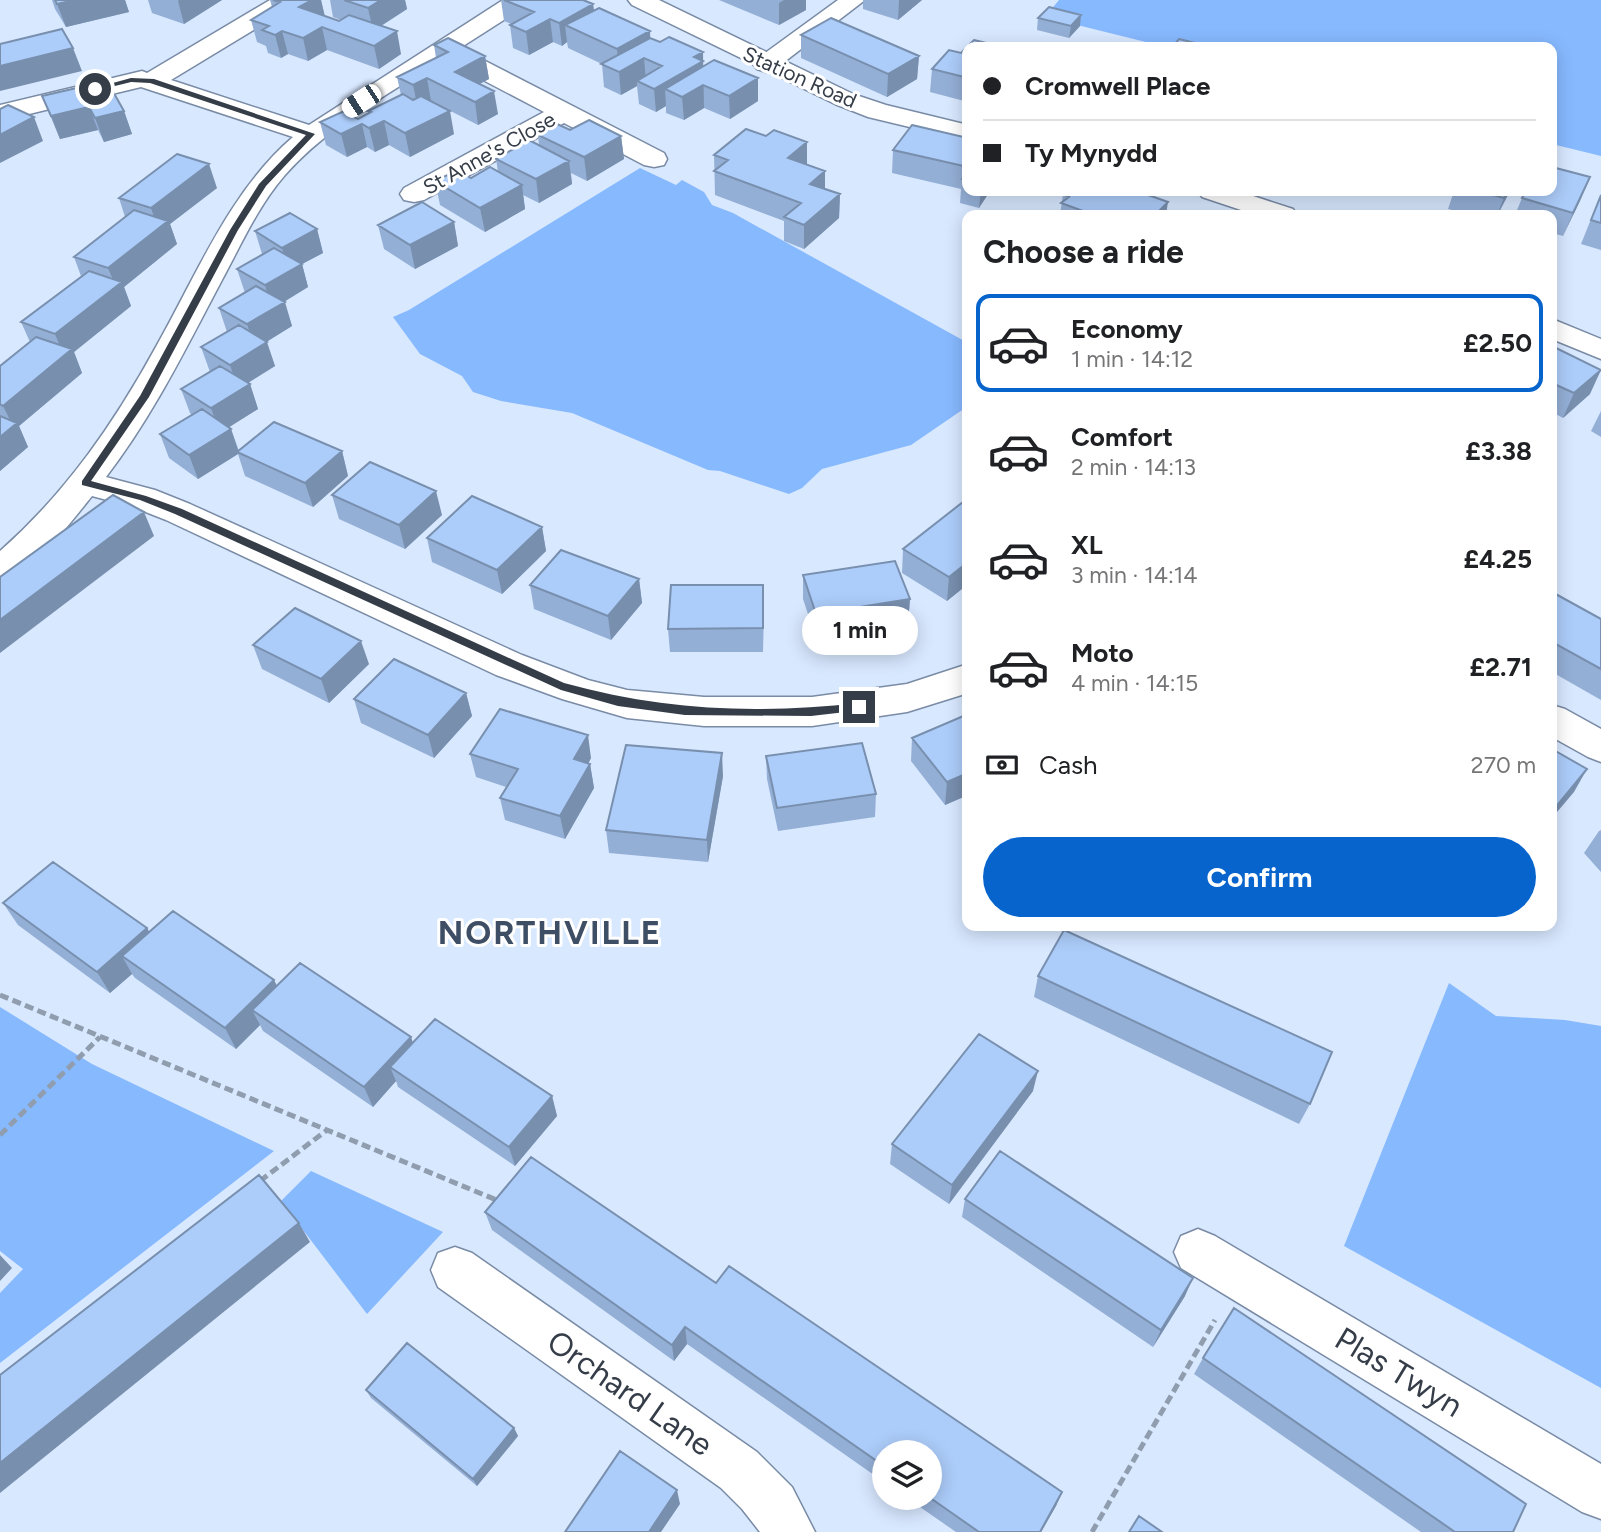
<!DOCTYPE html>
<html lang="en">
<head>
<meta charset="utf-8">
<style>
	body { margin:0; font-family:Figtree,sans-serif; background:#f6f6f6; color:#202124; height:100vh; display:flex; flex-direction:column; font-size:26px; white-space:nowrap }
	* { box-sizing:border-box; margin:0 }
	p { font-size:23px; color:#757577 }
	.icon { flex:none; width:38px; height:38px; fill:none; stroke:currentColor; stroke-width:2; stroke-linecap:round; stroke-linejoin:round }
	.map { position:relative; flex:1; overflow:hidden }
	.details { position:absolute; left:962px; top:210px; width:595px; height:721px; display:flex; flex-direction:column; background:#fff; border-radius:14px; box-shadow:0 4px 18px #0003 }
	.details>* { flex:none }
	.guide { position:absolute; left:962px; top:42px; width:595px; height:154px; border-radius:14px; box-shadow:0 4px 18px #0003; display:grid; align-content:center; height:154px; padding:0 21px; background:#fff }
	.controls { position:absolute; left:872px; top:1440px; display:grid; gap:14px }
	.controls a { display:grid; place-items:center; width:70px; height:70px; border-radius:50%; background:#fff; box-shadow:0 4px 18px #0003; font-size:35px }
	.end { position:absolute; width:32px; height:32px; margin:-16px; border:9px solid #353d48; background:#fff; box-shadow:0 0 0 4px #fff }
	.from { border-radius:50% }
	.bubble { position:absolute; height:49px; border-radius:24px; background:#fff; box-shadow:0 4px 18px #0003; font-size:23px; font-weight:700; line-height:49px; text-align:center }
	.car { position:absolute; width:21px; height:42px; margin:-21px -10px; border-radius:9px; box-shadow:0 0 5px 2px #0007; background:linear-gradient(#fff 24%,#345 0 40%,#fff 0 76%,#345 0 86%,#fff 0) }
	.guide b { display:flex; align-items:center; gap:24px; height:66px; font-size:26px }
	.guide b+b { border-top:2px solid #e0e0e0 }
	.guide i { width:18px; height:18px; background:#202124 }
	ul { padding:0; list-style:none }
	li { display:flex; align-items:center; gap:21px; height:98px; margin:0 14px 10px; padding:0 7px; border:4px solid transparent; border-radius:14px }
	li div { flex:1 }
	li b { display:block; font-size:26px }
	li em { font-style:normal; font-weight:700 }
	li.on { border-color:#0764cd }
	li>.icon { width:63px; height:63px; stroke-width:1.5 }
	h2 { padding:0 21px; font-size:32px; line-height:84px }
	.pay { display:flex; align-items:center; gap:18px; height:77px; padding:0 21px; font-size:26px }
	.pay p { margin-inline-start:auto }
	.button { display:flex; gap:14px; margin-top:auto; padding:14px 21px }
	.button a { flex:1; height:80px; border-radius:42px; background:#0764cd; color:#fff; font-size:28px; font-weight:700; line-height:80px; text-align:center }
	.map>svg:first-child { display:block }
	.green { fill:#87b9ff }
	.lines { fill:none; stroke-linecap:round; stroke-linejoin:round }
	.minor-casing { stroke:#798ba5; stroke-width:3 }
	.tertiary-casing { stroke:#798ba5; stroke-width:3 }
	.path { stroke:#909dae; stroke-width:5; stroke-dasharray:9 4.5; stroke-linecap:butt }
	.minor { fill:#fff; fill-rule:evenodd }
	.tertiary { fill:#fff; fill-rule:evenodd }
	.wall { fill:#94afd6 }
	.shaded-wall { fill:#788fae }
	.building { fill:#acccf9; stroke:#788fae; stroke-width:2 }
	.route { fill:#353d48 }
	.labels { text-anchor:middle; dominant-baseline:central; stroke-width:6; stroke-linejoin:round; paint-order:stroke }
	.far-street-label { font-size:21px; fill:#353d48; stroke:#fff }
	.near-street-label { font-size:32px; fill:#353d48; stroke:#fff }
	.district-label { font-size:33px; font-weight:bold; letter-spacing:2px; fill:#3e4e65; stroke:#fff }
</style>
</head>
<body>
<div class="map">
<svg width="1601" height="1532" viewBox="0 0 1601 1532">
	<rect width="100%" height="100%" fill="#d8e8ff"/>
	<path class="green" d="M1059,0H1601V156L1552,144V47H1166L1045,17Z
		M640,168L676,185L682,180L704,192L712,205L733,213L968,343V406L911,445L822,469L802,488L789,494L720,471L708,470L572,413L501,401L473,392L462,376L420,354L393,317L409,310Z
		M1449,983L1496,1016L1565,1020L1601,1026V1388L1344,1246Z
		M0,1007L92,1064L274,1151L0,1363V1293L23,1269L0,1251Z
		M311,1171L443,1232L367,1314L281,1201Z"/>
	<g class="lines">
		<g class="minor-casing">
			<path id="minor" d="M270,0H299L295,5L171,80L309,125L503,0H531L527,5L460,48L664,153L667,159L664,165L654,167L644,165L564,123L424,200L414,202L404,200L400,194L404,188L544,112L443,59C389,94 328,126 285,175C258,206 241,245 222,280C186,348 153,416 106,477L155,490L190,504L522,655L588,680L627,690L704,697H812L907,684L968,664V693L907,712L812,726H704L627,718L562,699L496,675L166,520L133,507L92,496C71,522 32,574 0,583V551C66,493 115,422 157,345C197,274 230,191 293,137L141,87L0,121V105L142,71L147,73Z
				M838,0H865L775,69L766,72L757,69L753,64L757,59Z
				M1552,705L1565,709L1601,729V762L1588,757L1552,737Z
				M1198,1229L1215,1236L1601,1464V1519L1582,1512L1181,1268L1174,1252L1181,1236Z
				M455,1247L472,1253L757,1452L792,1487L815,1532H760L742,1509L721,1488L438,1287L431,1270L438,1253Z"/>
		</g>
		<g class="tertiary-casing">
			<path id="tertiary" d="M628,0H659L853,94L886,105L968,125V141L868,117L835,104L632,5Z
				M1198,191H1238L1293,209L1297,215H1256L1202,197Z
				M1552,319L1601,339V359L1552,339Z"/>
		</g>
		<path class="path" d="M0,995L499,1201L497,1203
			M0,1135L100,1037
			M260,1181L327,1130
			M1092,1532L1215,1320"/>
		<use href="#minor" class="minor"/>
		<use href="#tertiary" class="tertiary"/>
	</g>
	<path class="wall" d="M52,0H125L129,12L66,27L55,9Z
		M148,0H222L184,24L152,13Z
		M270,0H321L325,16L339,21L341,20L333,17L330,0H405L407,9L381,26L401,54L379,69L327,50L308,61L288,54L281,58L268,53L266,46L257,42L251,20L272,7Z
		M501,0H583L593,4L594,11L650,38L704,66L758,78V101L730,119L704,108L684,120L666,113V106L656,112L639,104L637,86L621,95L604,87L602,64L568,48L567,42L562,46L553,42L529,55L513,48L510,25L511,24L504,21Z
		M719,0H806V10L779,25Z
		M863,0H922L898,20L863,9Z
		M1038,18L1080,26L1069,38L1037,30Z
		M801,35L919,56L917,79L887,97L801,58Z
		M434,45L485,56L489,79L479,84L498,114L478,125L433,102L454,134L410,157L389,145L375,152L367,147L347,157L326,145L320,122L358,119L369,113L368,111L401,95L397,77L436,58Z
		M968,47V102L930,92L932,69L961,53Z
		M42,96L124,111L132,134L104,142L98,130L60,139Z
		M570,130L621,136L624,159L587,181L571,173L572,184L539,203L523,195L525,209L485,232L440,205L435,181L471,178L498,172L496,159L539,145L538,135Z
		M968,138V191H990L979,208L960,203L961,189L892,173L893,150Z
		M714,155L807,165L825,171V189L840,194L839,218L804,249L784,241V221L715,195Z
		M1590,177L1563,236L1552,233V215H1515L1522,198Z
		M217,188L170,224L177,244L124,287L131,306L74,352L82,373L19,426L28,447L0,471V366L30,342L21,322L81,276L74,257L125,217L119,198Z
		M1454,191H1510L1498,215H1472L1448,209Z
		M1063,194L1166,215H1060Z
		M1601,194V250L1581,244Z
		M454,222L458,246L415,269L384,249L378,225Z
		M317,229L323,253L302,264L308,287L284,302L292,326L266,342L275,366L248,383L250,384L258,409L228,427L231,429L239,451H342L348,476L313,507L245,476L238,454L198,479L169,458L160,434L192,415L190,413L181,389L210,372L201,347L227,332L219,308L245,293L237,269L262,254L255,231Z
		M1552,346L1590,394L1563,418L1552,412Z
		M1601,411V437L1591,431Z
		M332,495L442,515L405,549L339,519Z
		M968,498V584L947,601L902,573L903,549Z
		M542,527L546,551L502,594L432,562L427,538Z
		M803,575L910,599L908,623L816,638L803,599Z
		M639,579L642,603L611,640L534,609L530,585Z
		M1552,592L1601,619V700L1552,672Z
		M764,609L763,652H670L668,629Z
		M253,645L369,664L329,703L262,669Z
		M466,693L472,716L434,758L361,723L354,699Z
		M968,714V795L945,805L911,761L912,738Z
		M470,754L591,758L588,764H590L594,788L565,839L505,820L500,798L506,787L476,777Z
		M766,756L876,794L875,817L778,831L767,779Z
		M723,776L708,862L609,853L606,830Z
		M1601,830V872L1584,853L1599,831Z
		M3,903L147,928L149,932L274,980L277,986L413,1043L552,1096L557,1116L515,1166L398,1087L396,1081L373,1107L263,1031L260,1025L236,1049L135,978L132,974L110,993L18,925Z
		M1038,976L1310,1104L1299,1124L1034,997Z
		M1033,1091L949,1204L890,1164L892,1144Z
		M965,1199L1185,1296L1153,1347L962,1217Z
		M485,1212L716,1283L1062,1492L1056,1506L1041,1532H956L907,1498H929L884,1452V1482L687,1344L674,1361L492,1230Z
		M1203,1358L1513,1532H1421L1194,1374Z
		M366,1390L514,1428L518,1436L477,1486L371,1398Z"/>
	<path class="shaded-wall" d="M75,0H125L129,12L66,27L57,4Z
		M179,0H222L184,24L178,1Z
		M312,0H321L325,18L299,7Z
		M381,0H405L407,9L373,31L368,8Z
		M784,0H806V10L779,25V3Z
		M899,0H922L898,20Z
		M593,4L596,27L565,25L567,42L562,46L559,23Z
		M1081,15L1080,26L1069,38L1071,26Z
		M550,19L553,42L529,55L526,32Z
		M322,27L327,50L308,61L303,38Z
		M282,31L288,54L281,58L275,35Z
		M397,31L401,54L379,69L374,46Z
		M650,31L651,54L619,72L617,49Z
		M73,48L82,71L0,91V66Z
		M703,52L704,108L684,120L682,97L665,89L666,106L656,112L654,89L694,57Z
		M485,56L489,79L459,95L455,72Z
		M919,56L917,79L887,97L888,74Z
		M644,58L646,81H637V86L621,95L619,72Z
		M427,78L431,101L418,108L413,85Z
		M758,78V101L730,119L729,96Z
		M494,91L498,114L478,125L475,102Z
		M89,107L98,130L60,139L51,116Z
		M124,111L132,134L104,142L95,118Z
		M450,111L454,134L410,157L405,133Z
		M34,117L43,141L0,163V135Z
		M384,121L389,145L375,152L369,128Z
		M362,124L367,147L347,157L341,134Z
		M621,136L624,159L587,181L584,157Z
		M807,142V166L788,158Z
		M569,161L572,184L539,203L536,179Z
		M209,164L217,188L170,224L177,244L124,287L131,306L74,352L82,373L19,426L28,447L0,471V437L13,426L3,406L64,356L55,334L116,287L108,268L158,229L151,208Z
		M825,171V194L810,184Z
		M1590,177L1580,201L1563,236L1573,213Z
		M522,185L525,209L485,232L480,208Z
		M981,191H990L979,208Z
		M1507,191H1510L1497,215L1504,198Z
		M840,194L839,218L804,249V225Z
		M1168,202L1166,215H1155Z
		M454,222L458,246L415,269L410,245Z
		M317,229L323,253L302,264L308,287L272,309L265,285L288,271L282,248Z
		M285,302L292,326L255,349L247,324Z
		M267,342L275,366L238,389L230,365Z
		M1601,370L1590,394L1563,418L1574,393Z
		M250,384L258,409L220,433L211,408Z
		M231,429L239,453L237,452L238,454L198,479L189,455Z
		M342,451L348,476L313,507L305,483Z
		M436,491L442,515L405,549L399,525Z
		M144,512L154,536L0,653V620Z
		M542,527L546,551L502,594L497,570Z
		M968,562V584L947,601L949,577Z
		M639,579L642,603L611,640L608,616Z
		M910,599L908,623L816,638V614Z
		M361,641L369,664L329,703L321,679Z
		M466,693L472,716L434,758L428,735Z
		M588,735L591,758L578,782L574,759Z
		M722,753L723,776L708,862L707,840Z
		M590,764L594,788L565,839L560,816Z
		M1587,769L1574,792L1552,818V812L1555,808Z
		M968,773V795L945,805L947,782Z
		M147,928L159,949L122,956L132,974L110,993L97,972Z
		M274,980L284,1001L252,1010L260,1025L236,1049L225,1028Z
		M411,1037L418,1057L390,1067L396,1081L373,1107L364,1087Z
		M1038,1071L1033,1091L949,1204L952,1185Z
		M552,1096L557,1116L515,1166L509,1147Z
		M299,1223L310,1242L0,1493V1463Z
		M0,1255L12,1268L0,1281Z
		M1193,1278L1185,1296L1153,1347L1161,1330Z
		M685,1327L687,1344L674,1361L672,1345Z
		M514,1428L518,1436L477,1486L473,1479Z
		M677,1490L680,1504L661,1532H649Z
		M1062,1492L1056,1506L1041,1532H1040Z"/>
	<path class="building" d="M55,0H75L57,4Z
		M273,0H312L299,7L339,21L349,15L397,31L374,46L322,27L303,38L282,31L275,35L262,30L269,26L251,20L280,2Z
		M344,0H381L368,8Z
		M504,0H583L593,4L559,23L550,19L526,32L510,25L534,12Z
		M1049,7L1081,15L1071,26L1038,18Z
		M599,8L650,31L617,49L565,25Z
		M831,18L919,56L888,74L801,35Z
		M62,29L73,48L0,66V44Z
		M669,37L703,52L694,57L703,61L654,89L637,81L662,66L644,58L619,72L601,64L650,38L660,42Z
		M448,38L485,56L455,72L494,91L475,102L427,78L413,85L397,77L448,52L434,45Z
		M1179,39L1211,47H1172Z
		M974,40L1002,47H968V78L932,69L949,50L961,53Z
		M714,60L758,78L729,96L703,85L682,97L665,89Z
		M107,81L124,111L95,118L89,107L51,116L42,96Z
		M403,94L413,100L421,96L450,111L405,133L384,121L369,128L362,124L341,134L320,122L344,111L358,119L371,112L368,111Z
		M8,105L34,117L0,135V109Z
		M589,120L621,136L584,157L538,135L557,124L570,130Z
		M912,125L968,138V167L893,150Z
		M746,129L766,136L774,130L807,142L788,158L825,171L810,184L840,194L804,225L784,217L801,203L714,171L728,160L714,155Z
		M529,140L569,161L536,179L496,159Z
		M177,154L209,164L151,208L119,198Z
		M490,167L522,185L480,208L435,181L458,170L471,178Z
		M1552,167L1590,177L1573,213L1522,198L1526,191H1552Z
		M968,170V180L962,179Z
		M1067,191H1137L1168,202L1155,215H1094L1061,203L1069,197L1063,194Z
		M1478,191H1507L1504,198Z
		M1601,195V223L1591,220Z
		M422,202L454,222L410,245L378,225Z
		M134,210L168,221L108,268L74,257Z
		M290,213L317,229L282,248L255,231Z
		M274,248L302,264L265,285L237,269Z
		M89,271L122,282L55,334L21,322Z
		M256,286L285,302L247,324L219,308Z
		M239,325L267,342L230,365L201,347Z
		M36,337L72,349L3,406L0,404V366Z
		M1552,346L1601,370L1574,393L1552,383Z
		M220,366L250,384L211,408L181,389Z
		M202,409L231,429L189,455L160,434Z
		M0,416L17,423L0,437Z
		M274,422L342,451L305,483L237,452Z
		M370,462L436,491L399,525L332,495Z
		M113,495L144,512L0,620V577Z
		M472,496L542,527L497,570L427,538Z
		M968,498V562L949,577L903,549Z
		M561,550L639,579L608,616L530,585Z
		M895,561L910,599L816,614L803,575Z
		M671,585H763V628L668,629Z
		M1552,592L1601,619V669L1552,642Z
		M295,608L361,641L321,679L253,645Z
		M394,659L466,693L428,735L354,699Z
		M500,709L588,735L574,759L590,764L560,816L500,798L518,769L470,754Z
		M968,714V773L947,782L912,738Z
		M862,743L876,794L777,808L766,756Z
		M626,745L722,753L707,840L606,830Z
		M1552,749L1587,769L1555,808L1552,806Z
		M53,862L147,928L97,972L3,903Z
		M173,911L274,980L225,1028L122,956Z
		M1064,930L1332,1052L1310,1104L1038,976Z
		M300,963L411,1037L364,1087L252,1010Z
		M435,1019L552,1096L509,1147L390,1067Z
		M979,1034L1038,1071L952,1185L892,1144Z
		M1000,1151L1193,1278L1161,1330L965,1199Z
		M531,1157L716,1283L729,1266L1062,1492L1040,1532H979L929,1497V1452H884V1466L685,1327L672,1345L485,1212Z
		M259,1175L299,1223L0,1463V1375Z
		M1234,1308L1526,1504L1513,1532H1455L1203,1358Z
		M407,1343L514,1428L473,1479L366,1390Z
		M620,1451L677,1490L649,1532H565Z
		M1139,1516L1162,1532H1129Z"/>
	<path class="route" d="M131,78L154,79L315,134L266,186L238,230L149,397L91,481L146,496L182,509L564,683C664,711 757,714 859,703L863,704V710L811,716L685,715L618,706L561,690L175,514L140,500L82,485V481L140,396L230,230L259,184L306,135L150,83L131,82L95,91L91,89Z"/>
	<g class="labels">
		<g class="far-street-label">
			<text transform="translate(800 77) rotate(24)">Station Road</text>
			<text transform="translate(489 153) rotate(-29)">St Anne's Close</text>
		</g>
		<g class="near-street-label">
			<text transform="translate(1399 1372) rotate(31)">Plas Twyn</text>
			<text transform="translate(630 1393) rotate(35)">Orchard Lane</text>
		</g>
		<g class="district-label">
			<text x="550" y="932">NORTHVILLE</text>
		</g>
	</g>
</svg>
<div class="controls">
<a><svg class="icon" aria-label="layers" viewBox="0 0 24 24"><path d="M12 4l9 5-9 5-9-5zM3 14l9 5 9-5"/></svg></a>
</div>
<i class="end from" style="left:95px;top:89px"></i>
<i class="end" style="left:859px;top:707px"></i>
<div class="bubble" style="left:802px;top:606px;width:116px">1 min</div>
<i class="car" style="left:361px;top:101px;rotate:237deg"></i>
<div class="guide">
<b><i class="from"></i>Cromwell Place</b>
<b><i></i>Ty Mynydd</b>
</div>
<section class="details">
<h2>Choose a ride</h2>
<ul>
<li class="on"><svg class="icon" aria-label="car" viewBox="0 0 24 24"><path d="M5 17H2v-5l4-1 3-4h7l3 4 3 1v5h-3M9 17h6M6 11h13"/><circle cx="7" cy="17" r="2"/><circle cx="17" cy="17" r="2"/></svg><div><b>Economy</b><p>1 min · 14:12</p></div><em>£2.50</em></li>
<li><svg class="icon" aria-label="car" viewBox="0 0 24 24"><path d="M5 17H2v-5l4-1 3-4h7l3 4 3 1v5h-3M9 17h6M6 11h13"/><circle cx="7" cy="17" r="2"/><circle cx="17" cy="17" r="2"/></svg><div><b>Comfort</b><p>2 min · 14:13</p></div><em>£3.38</em></li>
<li><svg class="icon" aria-label="car" viewBox="0 0 24 24"><path d="M5 17H2v-5l4-1 3-4h7l3 4 3 1v5h-3M9 17h6M6 11h13"/><circle cx="7" cy="17" r="2"/><circle cx="17" cy="17" r="2"/></svg><div><b>XL</b><p>3 min · 14:14</p></div><em>£4.25</em></li>
<li><svg class="icon" aria-label="car" viewBox="0 0 24 24"><path d="M5 17H2v-5l4-1 3-4h7l3 4 3 1v5h-3M9 17h6M6 11h13"/><circle cx="7" cy="17" r="2"/><circle cx="17" cy="17" r="2"/></svg><div><b>Moto</b><p>4 min · 14:15</p></div><em>£2.71</em></li>
</ul>
<div class="pay"><svg class="icon" aria-label="cash" viewBox="0 0 24 24"><path d="M3 7h18v10H3z"/><circle cx="12" cy="12" r="2"/></svg>Cash<p>270 m</p></div>
<div class="button"><a>Confirm</a></div>
</section>
</div>
</body>
</html>
